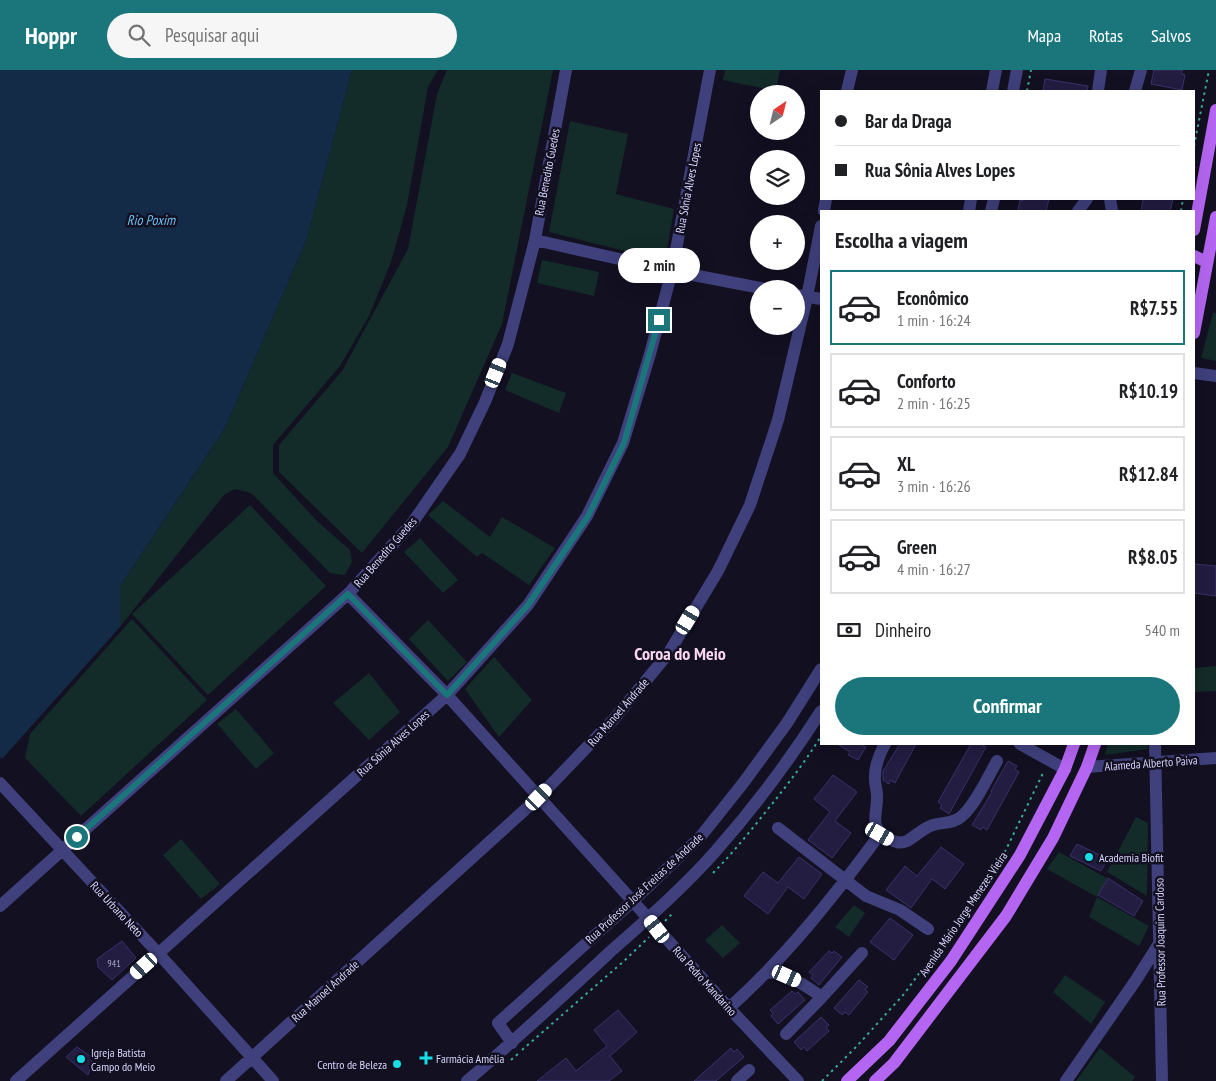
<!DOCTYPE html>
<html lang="pt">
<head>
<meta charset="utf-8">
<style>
	body { margin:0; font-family:"PT Sans Narrow",sans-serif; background:#f6f6f6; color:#202124; height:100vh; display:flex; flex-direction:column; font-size:19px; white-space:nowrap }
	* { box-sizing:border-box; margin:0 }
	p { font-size:16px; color:#757577 }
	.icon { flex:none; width:28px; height:28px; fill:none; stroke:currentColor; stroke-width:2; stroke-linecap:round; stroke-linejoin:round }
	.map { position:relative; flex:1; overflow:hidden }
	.details { position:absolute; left:820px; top:140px; width:375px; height:535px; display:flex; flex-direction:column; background:#fff; border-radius:0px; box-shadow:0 5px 20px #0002 }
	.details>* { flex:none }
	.banner { position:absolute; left:820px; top:20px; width:375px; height:110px; border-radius:0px; box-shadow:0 5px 20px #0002; display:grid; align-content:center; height:110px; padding:0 15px; background:#fff }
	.needle { width:32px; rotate:35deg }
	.controls { position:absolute; left:750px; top:15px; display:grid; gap:10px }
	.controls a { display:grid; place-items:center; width:55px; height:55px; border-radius:50%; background:#fff; box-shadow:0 5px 20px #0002; font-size:25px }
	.end { position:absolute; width:22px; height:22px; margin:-11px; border:6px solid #1b767b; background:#fff; box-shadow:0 0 0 2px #fff }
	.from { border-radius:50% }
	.bubble { position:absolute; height:35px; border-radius:18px; background:#fff; box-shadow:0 5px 20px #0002; font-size:16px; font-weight:600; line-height:35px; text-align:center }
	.car { position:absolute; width:15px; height:30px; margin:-15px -8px; border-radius:6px; box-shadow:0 0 4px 1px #0007; background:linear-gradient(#fff 24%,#345 0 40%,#fff 0 76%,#345 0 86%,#fff 0) }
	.banner b { display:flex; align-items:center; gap:18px; height:48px; font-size:19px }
	.banner b+b { border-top:1px solid #e0e0e0 }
	.banner i { width:12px; height:12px; background:#202124 }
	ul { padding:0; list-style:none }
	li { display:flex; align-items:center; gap:15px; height:75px; margin:0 10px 8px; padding:0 5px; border:2px solid #e0e0e0; border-radius:0px }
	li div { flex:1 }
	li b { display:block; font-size:19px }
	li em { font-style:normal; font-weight:600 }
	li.active { border-color:#1b767b }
	li>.icon { width:45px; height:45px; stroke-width:1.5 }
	h2 { padding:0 15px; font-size:22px; line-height:60px }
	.pay { display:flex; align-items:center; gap:12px; height:55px; padding:0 15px; font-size:19px }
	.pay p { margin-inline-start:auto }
	.button { display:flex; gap:10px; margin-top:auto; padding:10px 15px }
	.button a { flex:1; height:58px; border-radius:30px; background:#1b767b; color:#fff; font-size:20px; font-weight:600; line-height:58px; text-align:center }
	header { display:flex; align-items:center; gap:30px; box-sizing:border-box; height:70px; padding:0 25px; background:#1b767b; color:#fff }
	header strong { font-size:24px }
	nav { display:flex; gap:28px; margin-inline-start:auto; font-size:18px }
	.search { width:350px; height:45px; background:#f6f6f6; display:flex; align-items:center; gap:12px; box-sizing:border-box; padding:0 18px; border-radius:28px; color:#757577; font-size:19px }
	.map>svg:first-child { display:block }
	.green { fill:#132b29 }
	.water { fill:#142b47 }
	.building { fill:#221d41; stroke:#39326b }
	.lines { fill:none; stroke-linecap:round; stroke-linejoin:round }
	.path { stroke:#39aa9c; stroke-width:2; stroke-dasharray:2.5 4; stroke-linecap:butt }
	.minor { stroke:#3f407c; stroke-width:12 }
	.major { stroke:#b465f1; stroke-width:12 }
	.route { stroke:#1b767b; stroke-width:6 }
	.poi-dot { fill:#15dee6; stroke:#121021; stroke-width:2 }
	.labels { text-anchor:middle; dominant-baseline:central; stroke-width:5; stroke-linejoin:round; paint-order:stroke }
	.number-label { font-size:10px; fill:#a9a6cc }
	.street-label { font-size:12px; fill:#d6d4fb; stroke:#121021 }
	.poi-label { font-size:12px; fill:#d6d4fb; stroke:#121021; text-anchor:start }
	.water-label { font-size:14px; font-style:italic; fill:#6bbcf2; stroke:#121021 }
	.district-label { font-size:18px; font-weight:bold; fill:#fbd6f0; stroke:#121021 }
</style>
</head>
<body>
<header>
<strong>Hoppr</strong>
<div class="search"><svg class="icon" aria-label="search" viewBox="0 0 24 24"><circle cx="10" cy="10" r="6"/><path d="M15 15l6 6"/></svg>Pesquisar aqui</div>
<nav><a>Mapa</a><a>Rotas</a><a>Salvos</a></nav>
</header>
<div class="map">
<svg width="1216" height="1011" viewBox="0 0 1216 1011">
	<rect width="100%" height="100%" fill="#121021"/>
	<path class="green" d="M352,0H438L428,17L407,135L391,192L369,246L340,296L273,375V403L317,451L350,480L352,492L345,505L330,503L251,423L235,419L224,425L120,557V516L225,358L306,171Z
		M447,0H553L502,254L448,377L362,483L279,402V375L342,301L408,179L437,24Z
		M725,0H780L776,21L723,10Z
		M570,51L628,64L616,124L674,139L665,191L549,162Z
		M542,190L599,202L594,226L537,213Z
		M1213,243H1216V291L1201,288Z
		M512,303L566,323L559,343L505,320Z
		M443,431L490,467L502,447L555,478L529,515L482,483L477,487L428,445Z
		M250,435L326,516L208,625L132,544Z
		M420,468L458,510L443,523L404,482Z
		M132,549L207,630L81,746L25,688L30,664Z
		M428,550L467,592L448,611L409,569Z
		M494,587L532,630L499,667L465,619Z
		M1216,596V621L1194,622V598Z
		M369,603L400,642L369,670L333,633Z
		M236,639L274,683L256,699L217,654Z
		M1108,674H1148V679L1105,685Z
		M1136,747L1148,753L1147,826L1107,802Z
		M181,769L220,814L201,829L163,785Z
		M1059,782L1107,808L1097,827L1149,856L1139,876L1089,847L1097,827L1047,799Z
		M854,835L865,843L849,867L835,857Z
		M722,855L740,873L723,888L705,870Z
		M1065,905L1105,932L1091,954L1053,922Z
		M1100,978L1135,1007L1132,1011H1076Z"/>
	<path class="water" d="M0,0H352L306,171L225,358L120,516V557L2,689L0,687Z"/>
	<path class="building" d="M1154,0H1182V4L1185,5L1182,20L1151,14Z
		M1045,9L1088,16L1087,21H1043Z
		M1023,129H1049L1046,141H1018L1020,130L1023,131Z
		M1143,129H1173L1170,141H1141Z
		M1194,494L1216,496V526L1194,523Z
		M837,674H861L866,677L858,690L848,685L850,682Z
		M900,674H916L895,713L890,710L889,714L883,710V701Z
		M971,674H981L986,677L949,744L940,738L942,735L938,732Z
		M1008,691L1017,696L1015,699L1019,702L987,760L983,757L981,760L972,755L992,722L991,721Z
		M833,705L857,722L835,751L851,763L832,788L808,770L830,742L814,729Z
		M1077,774L1108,789L1101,801L1070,786Z
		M941,777L964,794L945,819L932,809L911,838L886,820L905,796L917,806Z
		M799,787L822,804L804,829L788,817L768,844L744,826L763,802L778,813Z
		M1108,808L1143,831L1134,846L1098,825Z
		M890,848L913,865L894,890L870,872Z
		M122,871L136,888L112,910L98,897L97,889Z
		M829,881L832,883L834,881L842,887L819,915L811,908L813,905L809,902Z
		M859,910L868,917L865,920L868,922L849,945L845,942L842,945L834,938Z
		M792,921L795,924L798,922L805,930L778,954L771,946L773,943L770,940Z
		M618,940L637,962L610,986L622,1001L609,1011H537L566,988L576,1001L607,976L594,960Z
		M821,947L829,955L826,957L829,961L807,981L804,977L801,980L794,972Z
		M77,977L97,991L90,999L88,1005L66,987Z
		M731,978L734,982L737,979L744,987L716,1011H694Z"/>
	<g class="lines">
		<path class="path" d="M1027,21L1031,0
			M1194,76L1209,0
			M1181,141L1183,129
			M999,794L1044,701
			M713,803C731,785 747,765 764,744C784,719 804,694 821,666
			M665,851L674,842
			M522,980L624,891L649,867
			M511,990L519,983
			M822,1011L857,976L904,924L989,808"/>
		<path class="minor" d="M847,21L852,0
			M992,21L996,0
			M1013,21L1017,0
			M1098,21L1101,0
			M1135,21L1141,0
			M1110,129L1112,141
			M824,141L826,129
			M969,141L971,129
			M991,141L994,129
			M1078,141L1087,129
			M535,170L672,201L766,219
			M796,225L821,229
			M1194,303L1216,306
			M348,524L447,625L729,938L798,1011
			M885,674C879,685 874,697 875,710C875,715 877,720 877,725C878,745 867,756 889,769C895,772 900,774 907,771C916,766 923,758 933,755C943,752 954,754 962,746C975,735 988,707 997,691
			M1020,674L1065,699
			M1155,674L1162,1011
			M1087,697L1216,688
			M0,713L158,883L273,1011
			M778,758L866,826L900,840L928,859
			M0,836L348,524L413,452L460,384L485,332L508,274L535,170L566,0
			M767,902C790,904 804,915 822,927
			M729,938C786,887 835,825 880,764
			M786,964L822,927L862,883
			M512,973L498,953L633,831L701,766L744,712L787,653L821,599
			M16,1011L447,625L528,535L587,446L623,373L650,284L672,201L710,0
			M226,1011L539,727L614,649L668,584L718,501L750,435L778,350L807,227L821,156
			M467,1011C516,969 563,926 610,882C645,851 683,818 714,783C753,739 789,691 821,641
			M737,1011L749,1000
			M1066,1011L1136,910L1160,872"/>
		<path class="major" d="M1194,160L1216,40
			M1194,186L1207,192
			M1194,263L1216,147
			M847,1011L889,971L951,891L1020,785L1065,699L1074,674
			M875,1011L894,993L1006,846L1053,768L1087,697L1095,674"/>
	</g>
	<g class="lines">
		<path class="route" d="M77,767L348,524L447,625L528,535L588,446L624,373L659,250"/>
	</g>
	<g class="poi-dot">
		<circle cx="1089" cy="787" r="5"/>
		<path d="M423.5 980.5h5v5h5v5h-5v5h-5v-5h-5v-5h5z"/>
		<circle cx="81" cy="989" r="5"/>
		<circle cx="397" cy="994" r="5"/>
	</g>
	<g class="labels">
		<g class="number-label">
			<text x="114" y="893">941</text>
		</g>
		<g class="street-label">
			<text transform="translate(547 102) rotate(-79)">Rua Benedito Guedes</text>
			<text transform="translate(688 118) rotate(-79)">Rua Sônia Alves Lopes</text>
			<text transform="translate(385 482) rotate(-49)">Rua Benedito Guedes</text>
			<text transform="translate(618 642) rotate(-49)">Rua Manoel Andrade</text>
			<text transform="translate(393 673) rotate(-42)">Rua Sônia Alves Lopes</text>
			<text transform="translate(1151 693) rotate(-4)">Alameda Alberto Paiva</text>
			<text transform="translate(644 818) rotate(-43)">Rua Professor José Freitas de Andrade</text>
			<text transform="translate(117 839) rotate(47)">Rua Urbano Neto</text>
			<text transform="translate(963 844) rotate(-56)">Avenida Mário Jorge Menezes Vieira</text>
			<text transform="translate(1160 872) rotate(-91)">Rua Professor Joaquim Cardoso</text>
			<text transform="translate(705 911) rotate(48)">Rua Pedro Mandarino</text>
			<text transform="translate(325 921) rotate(-42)">Rua Manoel Andrade</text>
		</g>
		<g class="poi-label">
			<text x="1099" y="787">Academia Biofit</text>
			<text x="91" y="982">Igreja Batista<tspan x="91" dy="14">Campo do Meio</tspan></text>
			<text x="436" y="988">Farmácia Amélia</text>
			<text x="387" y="994" text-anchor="end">Centro de Beleza</text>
		</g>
		<g class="water-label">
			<text x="151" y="150">Rio Poxim</text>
		</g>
		<g class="district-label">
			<text x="680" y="583">Coroa do Meio</text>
		</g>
	</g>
</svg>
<div class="controls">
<a><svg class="needle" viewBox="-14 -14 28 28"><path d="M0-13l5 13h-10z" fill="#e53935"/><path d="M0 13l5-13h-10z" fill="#757577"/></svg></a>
<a><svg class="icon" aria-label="layers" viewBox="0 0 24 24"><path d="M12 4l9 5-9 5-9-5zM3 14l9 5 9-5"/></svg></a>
<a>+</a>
<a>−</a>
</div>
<i class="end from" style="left:77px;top:767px"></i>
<i class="end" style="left:659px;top:250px"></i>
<div class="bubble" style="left:618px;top:178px;width:82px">2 min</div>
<i class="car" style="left:496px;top:303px;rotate:22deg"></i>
<i class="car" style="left:688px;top:550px;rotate:31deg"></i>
<i class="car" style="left:539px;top:727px;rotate:44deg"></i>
<i class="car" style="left:880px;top:764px;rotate:120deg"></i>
<i class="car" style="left:657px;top:859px;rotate:322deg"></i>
<i class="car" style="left:144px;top:896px;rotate:228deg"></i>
<i class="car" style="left:787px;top:906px;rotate:114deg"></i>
<div class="banner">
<b><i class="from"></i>Bar da Draga</b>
<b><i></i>Rua Sônia Alves Lopes</b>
</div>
<section class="details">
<h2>Escolha a viagem</h2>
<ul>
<li class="active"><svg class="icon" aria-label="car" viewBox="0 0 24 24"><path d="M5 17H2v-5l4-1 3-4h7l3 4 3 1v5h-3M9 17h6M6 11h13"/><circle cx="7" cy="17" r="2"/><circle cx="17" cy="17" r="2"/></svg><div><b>Econômico</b><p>1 min · 16:24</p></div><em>R$7.55</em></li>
<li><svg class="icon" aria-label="car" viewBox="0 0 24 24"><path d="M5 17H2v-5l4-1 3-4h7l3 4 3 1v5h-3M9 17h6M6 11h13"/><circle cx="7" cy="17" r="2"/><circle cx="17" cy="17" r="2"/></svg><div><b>Conforto</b><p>2 min · 16:25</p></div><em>R$10.19</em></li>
<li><svg class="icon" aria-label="car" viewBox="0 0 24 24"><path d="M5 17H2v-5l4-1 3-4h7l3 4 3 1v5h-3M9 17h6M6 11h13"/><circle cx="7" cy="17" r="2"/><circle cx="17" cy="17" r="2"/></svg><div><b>XL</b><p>3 min · 16:26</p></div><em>R$12.84</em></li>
<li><svg class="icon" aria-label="car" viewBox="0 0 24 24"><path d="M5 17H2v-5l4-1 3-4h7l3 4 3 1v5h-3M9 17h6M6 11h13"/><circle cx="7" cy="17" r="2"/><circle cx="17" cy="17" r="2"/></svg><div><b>Green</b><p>4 min · 16:27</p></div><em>R$8.05</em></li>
</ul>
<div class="pay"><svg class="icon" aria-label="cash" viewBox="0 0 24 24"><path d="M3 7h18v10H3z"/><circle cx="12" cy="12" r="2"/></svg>Dinheiro<p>540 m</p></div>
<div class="button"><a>Confirmar</a></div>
</section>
</div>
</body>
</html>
